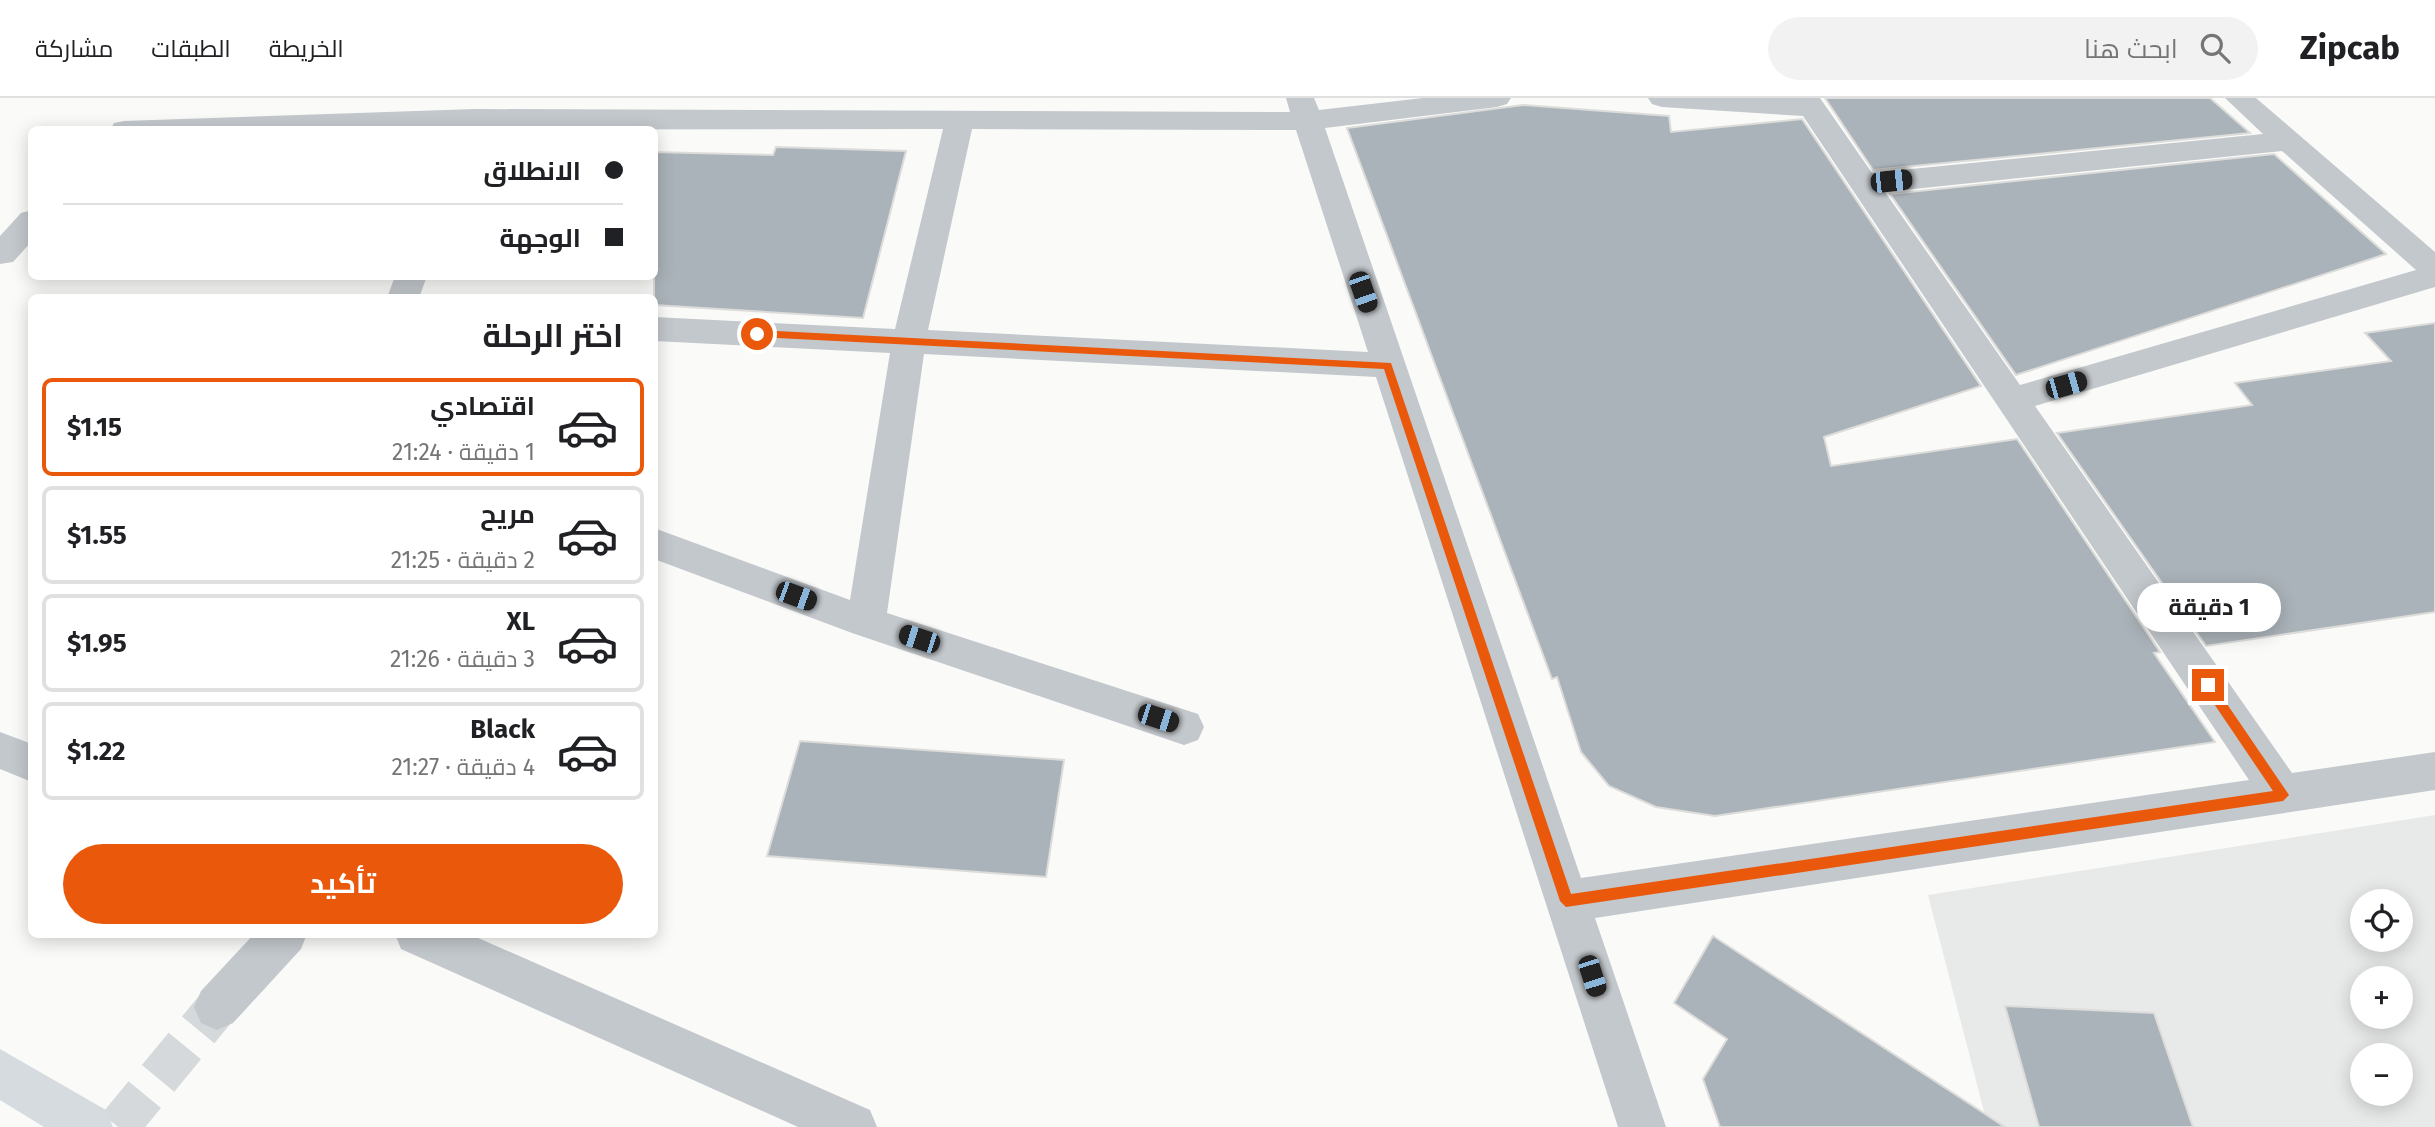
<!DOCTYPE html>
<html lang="ar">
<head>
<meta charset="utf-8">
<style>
	body { margin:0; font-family:"Fira Sans",Cairo,sans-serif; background:#f2f2f2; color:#202124; direction:rtl; height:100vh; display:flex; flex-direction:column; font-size:26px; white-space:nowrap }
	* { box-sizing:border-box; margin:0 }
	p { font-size:23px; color:#757577 }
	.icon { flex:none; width:38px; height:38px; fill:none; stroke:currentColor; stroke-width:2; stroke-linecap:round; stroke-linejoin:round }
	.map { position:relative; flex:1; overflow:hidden; direction:ltr }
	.drawer { position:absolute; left:28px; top:196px; width:630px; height:644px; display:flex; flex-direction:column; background:#fff; border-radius:10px; box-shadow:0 4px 18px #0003; direction:rtl }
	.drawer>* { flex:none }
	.hud { position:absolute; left:28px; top:28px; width:630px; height:154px; border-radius:10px; box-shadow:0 4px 18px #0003; direction:rtl; display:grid; align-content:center; height:154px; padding:0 35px; background:#fff }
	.fabs { position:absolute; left:2350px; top:791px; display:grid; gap:14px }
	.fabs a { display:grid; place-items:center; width:63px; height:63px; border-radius:50%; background:#fff; box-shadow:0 4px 18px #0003; font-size:35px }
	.end { position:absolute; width:32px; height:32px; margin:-16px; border:9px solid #ea580c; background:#fff; box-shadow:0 0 0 4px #fff }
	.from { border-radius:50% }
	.bubble { position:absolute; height:49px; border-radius:24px; background:#fff; box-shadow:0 4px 18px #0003; font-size:23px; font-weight:700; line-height:49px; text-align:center; direction:rtl }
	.car { position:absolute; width:21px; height:42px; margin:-21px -10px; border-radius:9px; box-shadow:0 0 5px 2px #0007; background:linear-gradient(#222 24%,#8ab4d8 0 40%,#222 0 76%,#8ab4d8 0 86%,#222 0) }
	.hud b { display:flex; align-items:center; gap:24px; height:66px; font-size:26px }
	.hud b+b { border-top:2px solid #e0e0e0 }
	.hud i { width:18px; height:18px; background:#202124 }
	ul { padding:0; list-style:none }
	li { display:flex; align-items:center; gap:21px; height:98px; margin:0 14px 10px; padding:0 21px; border:4px solid #e0e0e0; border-radius:10px }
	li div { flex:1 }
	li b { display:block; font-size:26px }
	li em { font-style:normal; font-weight:700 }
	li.current { border-color:#ea580c }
	li>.icon { width:63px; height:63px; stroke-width:1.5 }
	h2 { padding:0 35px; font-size:32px; line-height:84px }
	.button { display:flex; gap:14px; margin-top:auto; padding:14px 35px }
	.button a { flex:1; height:80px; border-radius:42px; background:#ea580c; color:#fff; font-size:28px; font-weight:700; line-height:80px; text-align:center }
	header { display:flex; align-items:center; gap:42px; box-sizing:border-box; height:98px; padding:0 35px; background:#fff; border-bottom:2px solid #e0e0e0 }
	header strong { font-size:33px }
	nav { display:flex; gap:38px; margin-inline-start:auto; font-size:24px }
	.search { width:490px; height:63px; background:#f2f2f2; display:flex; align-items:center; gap:18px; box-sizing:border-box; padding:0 24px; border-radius:38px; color:#757577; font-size:26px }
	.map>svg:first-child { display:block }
	.built { fill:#e8e9e9; fill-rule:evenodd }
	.building { fill:#aab3b9; stroke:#dcdcda; stroke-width:2 }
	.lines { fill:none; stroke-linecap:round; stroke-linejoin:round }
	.minor-tunnel { stroke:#d5d9db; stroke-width:42; stroke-dasharray:42 21; stroke-linecap:butt }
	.minor { fill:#c3c8cc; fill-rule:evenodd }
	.highway { fill:#d6dbdf; fill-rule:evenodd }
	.route { fill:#ea580c }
</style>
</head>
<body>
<header>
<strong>Zipcab</strong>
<div class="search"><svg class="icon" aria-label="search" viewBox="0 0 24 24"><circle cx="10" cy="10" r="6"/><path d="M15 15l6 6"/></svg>ابحث هنا</div>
<nav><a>الخريطة</a><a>الطبقات</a><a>مشاركة</a></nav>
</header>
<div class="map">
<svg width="2435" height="1029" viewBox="0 0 2435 1029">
	<rect width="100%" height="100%" fill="#fafaf8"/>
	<path class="built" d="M2435,717V1029H1988L1928,797ZM2362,803H2401V842H2362ZM2362,880H2401V919H2362ZM2362,957H2401V996H2362Z"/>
	<path class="building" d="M1825,0H2210L2250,35L1873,72Z
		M1523,7L1669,18L1671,34L1802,21L1981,288L1824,339L1831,368L2017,341L2160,554L2154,555L2215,644L1715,718L1656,709L1609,688L1581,654L1557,579L1552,581L1347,30Z
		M776,49L906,53L863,220L654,207V54L773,57Z
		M2274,56L2386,156L2016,277L1890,96Z
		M2435,225V514L2206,548L2057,335L2252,307L2235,285L2391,263L2365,235Z
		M800,643L1064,662L1046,779L767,758Z
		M1713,838L2005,1029H1720L1703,981L1727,941L1674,905Z
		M2005,908L2154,915L2193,1029H2039Z"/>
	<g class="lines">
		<path class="minor-tunnel" d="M118,1029L217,909"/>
		<path class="minor" d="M1286,0H1314L1319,12L1423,0H1511L1507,6L1497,9L1325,30L1581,780L2249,682L1803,18L1662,9L1652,6L1648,0H1820L1872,75L2263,36L2225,0H2256L2435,154V189L2035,308L2292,675L2435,654V692L1595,820L1666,1029H1618L1376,279L924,256L887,515L1198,616L1204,629L1198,642L1184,647L852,535L654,461V430L850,502L890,255L654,243V219L895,231L943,31L110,32L114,25L124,23L475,11L1290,14ZM972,31L1296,32L1368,254L928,232ZM2282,53L2416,172L2020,287L1885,94Z
			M32,112V143L13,164L0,166V138L21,115Z
			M395,178H427L419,200H387Z
			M0,634L32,646V684L0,671Z
			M254,836H307L301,851L233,925L217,932L201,925L194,909L201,893Z
			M395,836H469L870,1012L877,1029H798L401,851Z"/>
		<path class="highway" d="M0,951L106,1012L113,1029H44L0,1002Z"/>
	</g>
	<path class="route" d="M757,232L1391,265L1571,796L2273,693L2204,591V584H2212L2289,697L2283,703L1566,809L1560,803L1384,271L757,239L752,236Z"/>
</svg>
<div class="fabs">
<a><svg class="icon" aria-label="locate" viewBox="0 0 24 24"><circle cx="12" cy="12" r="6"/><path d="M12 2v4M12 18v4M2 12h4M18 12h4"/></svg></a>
<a>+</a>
<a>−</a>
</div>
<i class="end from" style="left:757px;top:236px"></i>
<i class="end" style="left:2208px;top:587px"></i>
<div class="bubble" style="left:2137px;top:485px;width:144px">1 دقيقة</div>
<i class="car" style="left:1891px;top:83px;rotate:84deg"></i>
<i class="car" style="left:1363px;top:194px;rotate:161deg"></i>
<i class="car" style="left:2066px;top:287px;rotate:74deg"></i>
<i class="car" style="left:796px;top:498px;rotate:110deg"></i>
<i class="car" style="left:919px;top:541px;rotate:288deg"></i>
<i class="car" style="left:1158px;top:620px;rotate:108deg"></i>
<i class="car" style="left:1592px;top:878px;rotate:162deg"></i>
<div class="hud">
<b><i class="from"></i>الانطلاق</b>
<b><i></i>الوجهة</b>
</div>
<section class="drawer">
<h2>اختر الرحلة</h2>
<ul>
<li class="current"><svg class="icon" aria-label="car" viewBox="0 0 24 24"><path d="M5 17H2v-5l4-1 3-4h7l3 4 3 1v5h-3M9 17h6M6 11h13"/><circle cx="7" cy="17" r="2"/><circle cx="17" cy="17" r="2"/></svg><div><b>اقتصادي</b><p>1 دقيقة · 21:24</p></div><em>$1.15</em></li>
<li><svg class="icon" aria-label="car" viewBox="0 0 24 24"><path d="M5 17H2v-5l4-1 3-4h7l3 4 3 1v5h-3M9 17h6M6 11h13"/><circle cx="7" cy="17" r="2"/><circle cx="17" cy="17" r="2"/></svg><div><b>مريح</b><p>2 دقيقة · 21:25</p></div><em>$1.55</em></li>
<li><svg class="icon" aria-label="car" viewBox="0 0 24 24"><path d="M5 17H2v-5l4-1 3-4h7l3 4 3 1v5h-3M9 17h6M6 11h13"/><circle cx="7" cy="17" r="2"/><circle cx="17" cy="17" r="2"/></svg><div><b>XL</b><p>3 دقيقة · 21:26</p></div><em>$1.95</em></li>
<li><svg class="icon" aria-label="car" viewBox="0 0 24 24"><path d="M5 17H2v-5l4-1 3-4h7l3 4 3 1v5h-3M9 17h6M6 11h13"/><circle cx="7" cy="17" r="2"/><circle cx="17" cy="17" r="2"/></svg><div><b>Black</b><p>4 دقيقة · 21:27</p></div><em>$1.22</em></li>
</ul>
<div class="button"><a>تأكيد</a></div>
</section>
</div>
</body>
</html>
